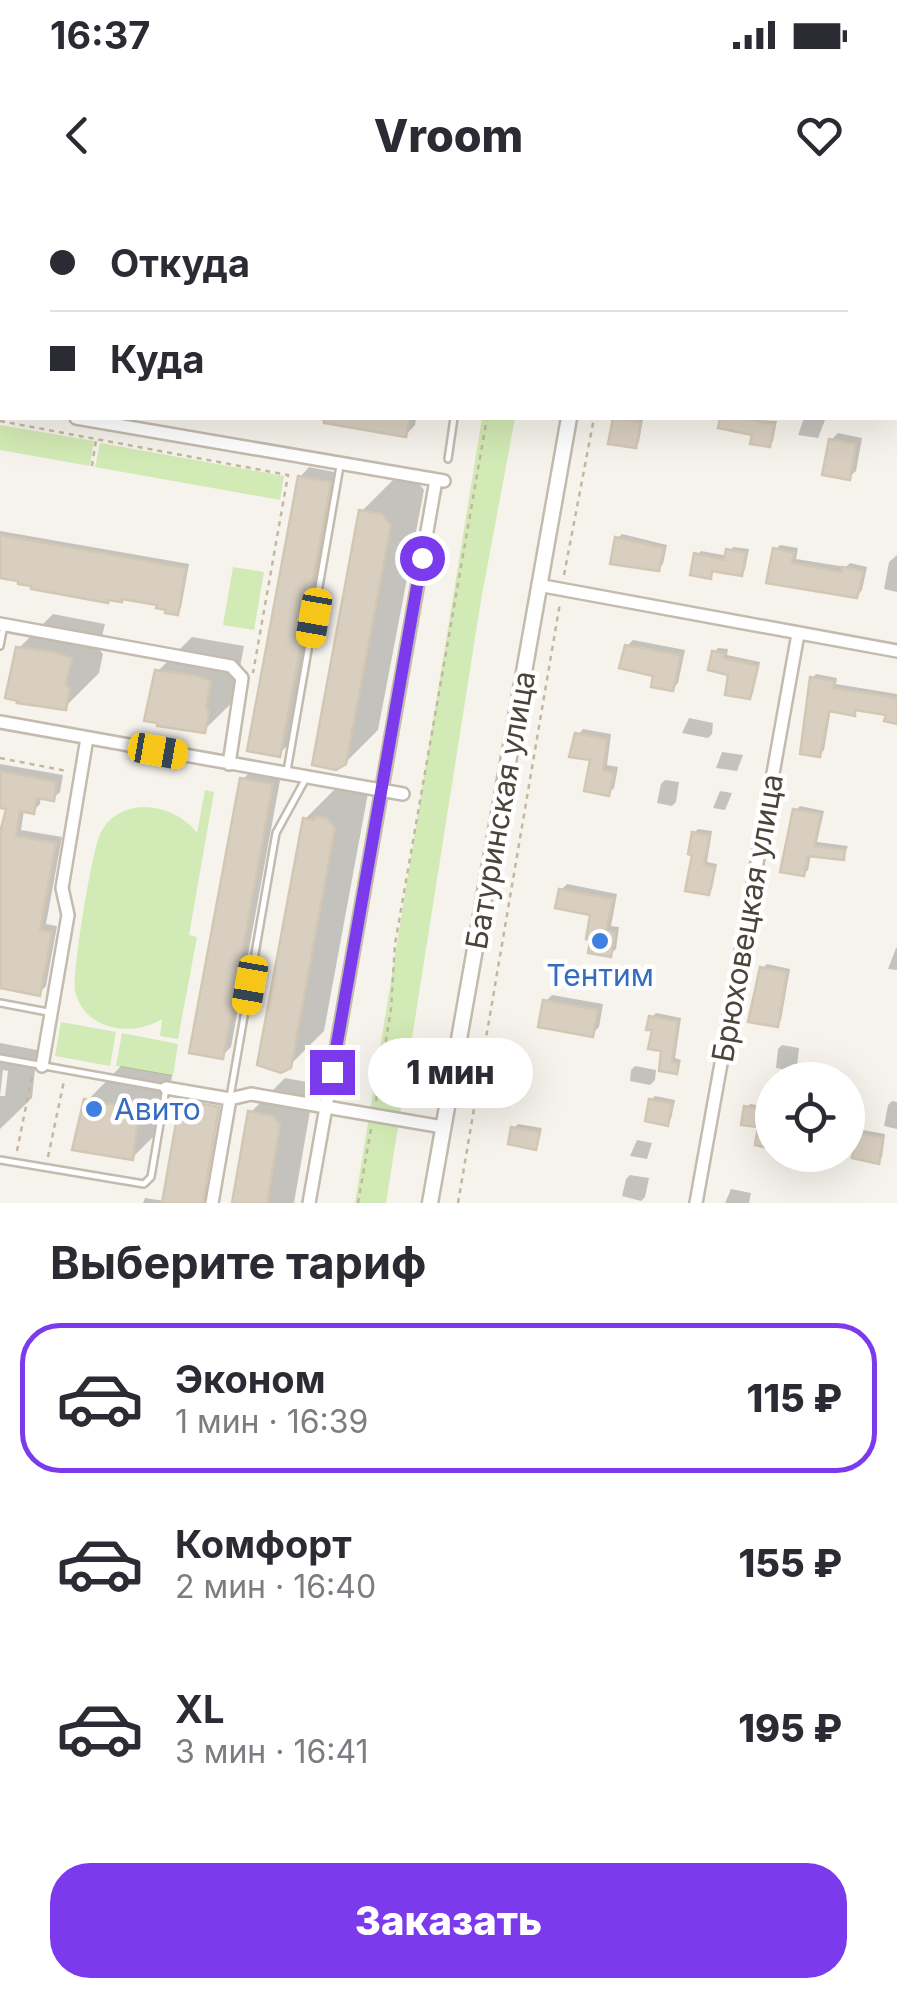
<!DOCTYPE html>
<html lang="ru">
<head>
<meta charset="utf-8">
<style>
	body { margin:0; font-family:Inter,sans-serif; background:#f2f2f3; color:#2b2b33; height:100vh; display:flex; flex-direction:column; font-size:38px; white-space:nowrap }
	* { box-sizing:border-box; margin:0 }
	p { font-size:32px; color:#7c7c81 }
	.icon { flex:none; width:55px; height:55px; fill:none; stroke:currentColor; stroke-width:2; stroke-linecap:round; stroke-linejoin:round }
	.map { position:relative; height:1003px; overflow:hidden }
	.side { display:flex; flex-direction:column; background:#fff; flex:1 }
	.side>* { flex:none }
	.top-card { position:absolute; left:0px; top:0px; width:898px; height:220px; box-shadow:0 10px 40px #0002; display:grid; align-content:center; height:220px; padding:0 50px; background:#fff }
	.tools { position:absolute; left:755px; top:862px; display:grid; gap:20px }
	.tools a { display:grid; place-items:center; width:110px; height:110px; border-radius:50%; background:#fff; box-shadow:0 10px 40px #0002; font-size:50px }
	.end { position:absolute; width:45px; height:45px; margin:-22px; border:12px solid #7c3aed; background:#fff; box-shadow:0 0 0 5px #fff }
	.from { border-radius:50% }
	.bubble { position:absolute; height:70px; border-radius:35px; background:#fff; box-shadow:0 10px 40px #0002; font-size:32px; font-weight:800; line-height:70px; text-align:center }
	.car { position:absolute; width:30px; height:60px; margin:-30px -15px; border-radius:12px; box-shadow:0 0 8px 2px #0007; background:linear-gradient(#f5c518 24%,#345 0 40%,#f5c518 0 76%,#345 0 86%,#f5c518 0) }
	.top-card b { display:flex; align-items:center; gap:35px; height:95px; font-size:38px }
	.top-card b+b { border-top:2px solid #e1e1e2 }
	.top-card i { width:25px; height:25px; background:#2b2b33 }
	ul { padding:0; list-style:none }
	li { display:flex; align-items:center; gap:30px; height:150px; margin:0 20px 15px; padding:0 30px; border:5px solid transparent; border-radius:40px }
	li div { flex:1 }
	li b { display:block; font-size:38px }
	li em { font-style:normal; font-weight:800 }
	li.current { border-color:#7c3aed }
	li>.icon { width:90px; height:90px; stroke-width:1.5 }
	h2 { padding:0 50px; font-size:45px; line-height:120px }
	.action { display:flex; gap:20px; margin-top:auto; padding:20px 50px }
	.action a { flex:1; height:115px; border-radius:40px; background:#7c3aed; color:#fff; font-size:40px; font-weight:800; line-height:115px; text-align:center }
	.status { display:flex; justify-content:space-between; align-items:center; height:70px; padding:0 50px; background:#fff; direction:ltr }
	.status svg { height:28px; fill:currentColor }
	header { display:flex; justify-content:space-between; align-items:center; height:130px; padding:0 50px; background:#fff; font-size:45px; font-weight:800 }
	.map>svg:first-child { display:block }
	.green { fill:#d2eab5 }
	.shadow { fill:#0003; fill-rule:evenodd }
	.building { fill:#d8cfc1; stroke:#d3c7b4; stroke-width:2.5 }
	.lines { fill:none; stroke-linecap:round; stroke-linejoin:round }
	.service-casing { stroke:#c2bbae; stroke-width:10 }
	.minor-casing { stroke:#c2bbae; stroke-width:16 }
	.tertiary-casing { stroke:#c2bbae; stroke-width:19 }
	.path { stroke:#c4b79f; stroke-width:2.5; stroke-dasharray:5 5; stroke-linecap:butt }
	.service { stroke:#fff; stroke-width:5 }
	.minor { stroke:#fff; stroke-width:11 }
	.tertiary { stroke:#fff; stroke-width:14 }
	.route { stroke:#7c3aed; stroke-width:12 }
	.shop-dot { fill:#3f7fe0; stroke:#fff; stroke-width:4 }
	.labels { text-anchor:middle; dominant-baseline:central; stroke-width:9; stroke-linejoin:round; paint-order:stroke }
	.street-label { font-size:30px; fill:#4b4439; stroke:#fff }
	.shop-label { font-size:30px; fill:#366cbe; stroke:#fff }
</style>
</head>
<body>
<div class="status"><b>16:37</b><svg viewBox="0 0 49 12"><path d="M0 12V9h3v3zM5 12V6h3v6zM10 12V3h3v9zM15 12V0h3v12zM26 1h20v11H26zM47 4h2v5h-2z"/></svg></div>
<header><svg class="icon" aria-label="back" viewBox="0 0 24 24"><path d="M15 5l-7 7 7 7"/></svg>Vroom<svg class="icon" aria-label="heart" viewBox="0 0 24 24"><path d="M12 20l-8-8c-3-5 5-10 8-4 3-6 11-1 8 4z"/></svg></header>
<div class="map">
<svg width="897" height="1003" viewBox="0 0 897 1003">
	<rect width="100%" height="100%" fill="#f6f3ec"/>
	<path class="green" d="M482,218H515L481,400L386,1003H355Z
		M0,225L94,241L90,266L0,250Z
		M100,243L284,276L280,300L95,267Z
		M233,367L264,372L254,430L223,425Z
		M205,590L214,592L189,735L197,737L178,839L160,836L162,819C132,838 84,830 75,791C72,774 92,648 101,632C121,595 175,603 197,633Z
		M61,822L116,832L110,866L55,856Z
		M122,833L178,844L173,876L116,866Z"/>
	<path class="shadow" d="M328,218H416L415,225L406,235L327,221Z
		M617,218L643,219L639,242L635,246Z
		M722,218L777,221L773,241L769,245L755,233L721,226Z
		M804,218L825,220L818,238L798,235Z
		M838,233L862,238L856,271L849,277L831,240Z
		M309,267L339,273L289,544L279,554L300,277Z
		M396,277L417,281L424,290L378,530L343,565L362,311Z
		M0,331L189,364L181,408L177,412L160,403L34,384L0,375Z
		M622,334L667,345L663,364L658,368L618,338Z
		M780,345L798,348L796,359L846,367L850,363L867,367L862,390L857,396L769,381L775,350Z
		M733,347L749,349L745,370L741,374L715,369L710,377L697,355L701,351L728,356Z
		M897,355V392L884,389L889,362Z
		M53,414L105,424L99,449L103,454L99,473L65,507L18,449Z
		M192,437L244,446L239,472V496L204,530L158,471Z
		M633,440L685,450L678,483L672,489L627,446Z
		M718,448L728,449L727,455L760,462L753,493L749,497L714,452Z
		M816,474L837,478L836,484L897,494V521L889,513L859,508L854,513L831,509L824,550L820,554L812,478Z
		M689,518L713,523L712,534L708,538L682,533Z
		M583,529L611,534L607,565L618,567L614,588L608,594L594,558L578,535Z
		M722,552L743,555L737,571L716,568Z
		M0,564L63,575L60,592L53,598L41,596L40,604L33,611L24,610L21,630L62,637L46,724L57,726L46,786L39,793L0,786V626L5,627L9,607L0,605Z
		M252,570L281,575L231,847L222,856L243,579Z
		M665,580L679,582L676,602L672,606L657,603L661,584Z
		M340,584L368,593L324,831L289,866L305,619Z
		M720,591L732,593L725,610L713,608Z
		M800,606L824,611L817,642L848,646L843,658L811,654L808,670L803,674L796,610Z
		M698,629L712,631L707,662L717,664L712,689L708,693L695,653L694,633Z
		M567,684L617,694L611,726L619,727L616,749L610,754L593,713L561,690Z
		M896,748H897V770L888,769Z
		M767,764L790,769L781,820L777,824L763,768Z
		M552,795L603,804L599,827L592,834L545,802Z
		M656,813L681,818L675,858L681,860L676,872L655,828L652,817Z
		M0,843L37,850L32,898L0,929ZM3,870L8,871L5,896H0Z
		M782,845L799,848L797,867L793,871L776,868L778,849Z
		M121,866L172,875L166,924L132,958L87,901Z
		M635,866L656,870L655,880L650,885L630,881L631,870Z
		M285,878L307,882L313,894L294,1003H235L251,912Z
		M655,896L675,900L671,919L667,923L651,900Z
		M184,900L219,906L202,1003H143L145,998L165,1001Z
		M892,901L897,902V929L884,926L888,905Z
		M750,904L772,907V946L758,943L761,925L746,908Z
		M518,924L542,928L536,947L514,928Z
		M863,930L885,934L882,957L878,961L859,935Z
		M637,940L652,943L647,959L630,956Z
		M630,975L649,978L645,997L641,1001L622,996L626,979Z
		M731,989L751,993L749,1003H725Z"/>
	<path class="building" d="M324,218H410L406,237L324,223Z
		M613,218L641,222L636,248L608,244Z
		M720,218H742L774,225L770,247L750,244L752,235L718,228Z
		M829,239L856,244L850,280L822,275Z
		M298,276L331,282L280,557L247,551Z
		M359,310L382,314L391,325L346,564L336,570L312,565Z
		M0,335L186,368L178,415L165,413L166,410L156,408L157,405L122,399V402L108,400V403L31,389V386L18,384V381L0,378Z
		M615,337L664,348L659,371L610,364Z
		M773,348L794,353L792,363L841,372L842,367L863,371L857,398L766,383Z
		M726,349L746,353L742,376L712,371L711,379L690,375L694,353L724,360Z
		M625,445L681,455L673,491L651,487L653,476L619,468Z
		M16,447L54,452L72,458L66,484L70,489L66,510L17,503L18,501L5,498Z
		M712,451L725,453L724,458L758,466L750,499L725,495L728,475L708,470Z
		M155,470L194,475L211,481L206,507L209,512L205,533L157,526V523L144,521Z
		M810,477L835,481L833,488L897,498V524L884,521L886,515L855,510V516L829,511L820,557L800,554Z
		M575,533L607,539L603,570L614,573L609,596L584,591L590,560L569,557Z
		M0,571L57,582L54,601L37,598L34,614L20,611L16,636L56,643L40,730L52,732L40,796L0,788V633L6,609L0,608Z
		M240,578L273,584L223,859L189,853Z
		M793,609L821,614L814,646L845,650L844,660L808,656L804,676L780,672Z
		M315,616L327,618L335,628L291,868L281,873L257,865L303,618L314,620Z
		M692,632L710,635L704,665L715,667L709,695L685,691L692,655L688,654Z
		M559,689L613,699L606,731L615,732L611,757L588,753L590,740L586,739L590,715L555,708Z
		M760,767L787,772L778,827L748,822Z
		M543,800L598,810L593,837L538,827Z
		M649,816L678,821L672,862L679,863L677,874L659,871L661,851L648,849L652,830H646Z
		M84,899L139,909L133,960L72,950Z
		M649,899L672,903L668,926L645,921Z
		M180,900L219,907L203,1003H162Z
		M744,906L772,911L770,932L772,933V949L755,945L758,927L741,925Z
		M248,911L273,916L280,925L267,1003H232Z
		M511,927L540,932L536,950L508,944Z
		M857,933L883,938L879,964L852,958Z"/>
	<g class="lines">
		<g class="service-casing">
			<path id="service" d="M488,2L489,0
				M448,259L454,218
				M0,446L4,425
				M287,571L340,266
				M0,803L48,812
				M0,858L166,888L151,977L144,984L0,960
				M230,897L276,633L305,580"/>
		</g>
		<g class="minor-casing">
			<path id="minor" d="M0,204L2,205
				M895,205H897
				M76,218L444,281
				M436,280L326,907L443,927
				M538,385L897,451
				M0,424L231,466L242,478L229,564
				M0,522L403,594
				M42,866L68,715L62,688L87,538
				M166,888L230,899L251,894L326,907L309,1003
				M212,1003L230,899
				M696,1003L798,434"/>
		</g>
		<g class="tertiary-casing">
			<path id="tertiary" d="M606,2L607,0
				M430,1003L569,218"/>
		</g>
		<path class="path" d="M523,2V0
			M578,2V0
			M630,2L631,0
			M0,221L288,275L253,473
			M92,266L96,240
			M564,375L594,218
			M0,558L67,571
			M376,901L391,809L395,744L487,218
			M17,951L32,876
			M48,957L64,881
			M358,1003L371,929
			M458,1003L560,403"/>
		<use href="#service" class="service"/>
		<use href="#minor" class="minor"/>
		<use href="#tertiary" class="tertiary"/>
	</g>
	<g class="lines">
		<path class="route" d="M332,872L422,358"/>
	</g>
	<g class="shop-dot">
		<circle cx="600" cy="741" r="10"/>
		<circle cx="94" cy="909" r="10"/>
	</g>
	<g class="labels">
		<g class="street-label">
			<text transform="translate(500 610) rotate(-80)">Батуринская улица</text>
			<text transform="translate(747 718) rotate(-80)">Брюховецкая улица</text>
		</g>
		<g class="shop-label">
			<text x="600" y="775">Тентим</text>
			<text x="114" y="909" text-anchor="start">Авито</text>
		</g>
	</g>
</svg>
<div class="tools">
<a><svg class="icon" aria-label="locate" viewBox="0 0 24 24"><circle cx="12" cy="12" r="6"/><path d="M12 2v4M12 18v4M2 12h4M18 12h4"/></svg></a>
</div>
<i class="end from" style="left:422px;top:358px"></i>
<i class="end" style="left:332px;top:872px"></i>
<div class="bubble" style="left:368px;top:838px;width:165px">1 мин</div>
<i class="car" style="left:314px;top:418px;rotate:190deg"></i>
<i class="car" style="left:158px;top:551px;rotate:100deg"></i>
<i class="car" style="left:250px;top:785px;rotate:190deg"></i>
<div class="top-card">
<b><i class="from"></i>Откуда</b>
<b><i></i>Куда</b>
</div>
</div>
<section class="side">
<h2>Выберите тариф</h2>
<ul>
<li class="current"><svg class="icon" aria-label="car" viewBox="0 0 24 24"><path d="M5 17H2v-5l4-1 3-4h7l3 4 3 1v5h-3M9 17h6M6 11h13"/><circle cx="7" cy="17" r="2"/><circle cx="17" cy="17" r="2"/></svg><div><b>Эконом</b><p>1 мин · 16:39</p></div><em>115 ₽</em></li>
<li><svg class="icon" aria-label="car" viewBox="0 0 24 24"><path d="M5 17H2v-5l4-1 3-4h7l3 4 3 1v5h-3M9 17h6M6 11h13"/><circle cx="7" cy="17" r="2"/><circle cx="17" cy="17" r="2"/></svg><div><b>Комфорт</b><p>2 мин · 16:40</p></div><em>155 ₽</em></li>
<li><svg class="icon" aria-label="car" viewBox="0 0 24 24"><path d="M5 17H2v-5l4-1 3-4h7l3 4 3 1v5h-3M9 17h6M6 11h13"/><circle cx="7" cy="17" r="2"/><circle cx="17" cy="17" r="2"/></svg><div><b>XL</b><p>3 мин · 16:41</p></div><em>195 ₽</em></li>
</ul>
<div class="action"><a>Заказать</a></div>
</section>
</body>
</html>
